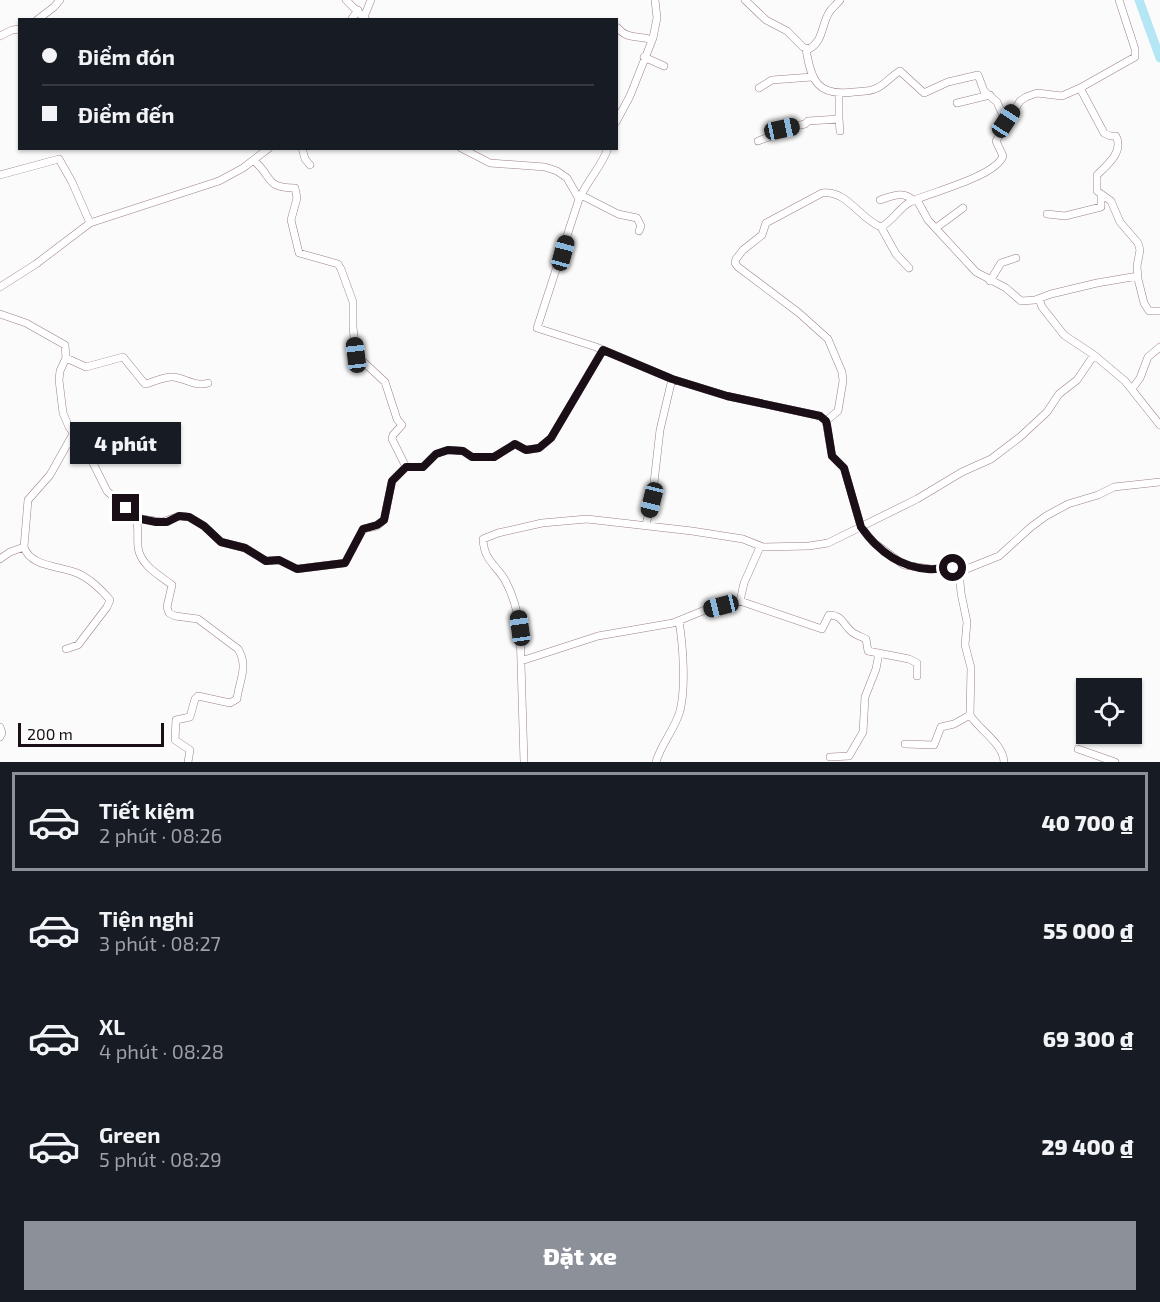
<!DOCTYPE html>
<html lang="vi">
<head>
<meta charset="utf-8">
<style>
	body { margin:0; font-family:"Exo 2",sans-serif; background:#20242c; color:#f1f3f6; height:100vh; display:flex; flex-direction:column; font-size:22px; white-space:nowrap }
	* { box-sizing:border-box; margin:0 }
	p { font-size:20px; color:#9ea1a6 }
	.icon { flex:none; width:33px; height:33px; fill:none; stroke:currentColor; stroke-width:2; stroke-linecap:round; stroke-linejoin:round }
	.map { position:relative; height:762px; overflow:hidden }
	.side { display:flex; flex-direction:column; background:#171b24; flex:1 }
	.side>* { flex:none }
	.top-card { position:absolute; left:18px; top:18px; width:600px; height:132px; border-radius:0px; box-shadow:0 2px 4px #0004; display:grid; align-content:center; height:132px; padding:0 24px; background:#171b24 }
	.tools { position:absolute; left:1076px; top:678px; display:grid; gap:12px }
	.tools a { display:grid; place-items:center; width:66px; height:66px; border-radius:0px; background:#171b24; box-shadow:0 2px 4px #0004; font-size:30px }
	.scale { position:absolute; left:18px; bottom:15px; width:146px; box-sizing:border-box; padding-left:6px; border:3px solid #1a0f16; border-top:0; font-size:16px; line-height:21px; white-space:nowrap; color:#1a0f16; -webkit-text-stroke:4px #fbfbfb; paint-order:stroke }
	.end { position:absolute; width:27px; height:27px; margin:-14px; border:8px solid #1a0f16; background:#fff; box-shadow:0 0 0 3px #fff }
	.from { border-radius:50% }
	.bubble { position:absolute; height:42px; border-radius:0px; background:#171b24; box-shadow:0 2px 4px #0004; font-size:20px; font-weight:800; line-height:42px; text-align:center }
	.car { position:absolute; width:18px; height:36px; margin:-18px -9px; border-radius:8px; box-shadow:0 0 4px 2px #0007; background:linear-gradient(#222 24%,#8ab4d8 0 40%,#222 0 76%,#8ab4d8 0 86%,#222 0) }
	.top-card b { display:flex; align-items:center; gap:21px; height:57px; font-size:22px }
	.top-card b+b { border-top:2px solid #363941 }
	.top-card i { width:15px; height:15px; background:#f1f3f6 }
	ul { padding:10px 0 0; list-style:none }
	li { display:flex; align-items:center; gap:18px; height:99px; margin:0 12px 9px; padding:0 12px; border:3px solid transparent; border-radius:0px }
	li div { flex:1 }
	li b { display:block; font-size:22px }
	li em { font-style:normal; font-weight:800 }
	li.on { border-color:#8c9099 }
	li>.icon { width:54px; height:54px; stroke-width:1.5 }
	.action { display:flex; gap:12px; margin-top:auto; padding:12px 24px }
	.action a { flex:1; height:69px; border-radius:0px; background:#8c9099; color:#fff; font-size:24px; font-weight:800; line-height:69px; text-align:center }
	.map>svg:first-child { display:block }
	.lines { fill:none; stroke-linecap:round; stroke-linejoin:round }
	.river { stroke:#b5e6f5; stroke-width:9 }
	.minor-casing { stroke:#9c7f90; stroke-width:8 }
	.minor { stroke:#fff; stroke-width:7 }
	.route { stroke:#1a0f16; stroke-width:8 }
</style>
</head>
<body>
<div class="map">
<svg width="1160" height="762" viewBox="0 0 1160 762">
	<rect width="100%" height="100%" fill="#fbfbfb"/>
	<g class="lines">
		<path class="river" d="M1139,0L1160,58"/>
		<g class="minor-casing">
			<path id="minor" d="M346,0L366,20
				M745,0L766,20L787,31L803,47L809,49C824,41 821,24 830,11C833,7 837,4 840,0
				M364,17L371,0
				M37,20L54,7L60,0
				M351,20L358,10
				M618,28C627,40 640,35 652,40
				M0,36L12,30L20,29
				M806,49C811,80 817,97 854,92C861,91 870,92 877,88C886,84 891,76 900,71L924,93L948,82L978,75L984,91L997,102L1006,122
				M644,57L664,66
				M759,88L772,80L812,77
				M1080,88L1104,133L1110,136H1116C1124,152 1107,165 1097,175V191L1111,201L1120,222L1138,243L1140,250L1137,266L1138,279L1144,303L1149,311H1160
				M957,103L990,95
				M839,119L840,131
				M616,122L630,96L653,38L657,18L655,0
				M758,141L777,134L782,129L805,124L808,121L839,119V93
				M302,148L305,159L310,165
				M461,148L490,163L545,167L557,171L567,178L579,199L537,328L596,347L672,379L727,396L820,416L826,421L832,456L844,468L861,527L873,542L904,565L931,569L950,568L959,571L964,570L999,556L1031,527L1046,516L1068,504L1098,495L1114,487L1160,482
				M254,161C273,176 264,188 295,188L297,198L291,220L299,253L338,264L341,269L353,302V327L356,355L385,382L397,419L402,425L393,435L392,439L406,467
				M0,175L59,159L72,182L90,223
				M581,195L618,214L637,218L641,226L639,231
				M580,198C588,179 601,168 608,148
				M880,200C893,196 903,190 914,201
				M917,200L928,220L976,272L1006,288L1021,301L1035,300L1051,294L1097,283L1138,276
				M1047,214L1065,216L1101,207V195
				M881,227L896,254L909,268
				M936,228L963,208
				M990,281L1001,263L1016,258
				M0,287L36,264L90,223L219,181L243,168L269,148
				M1039,299L1042,307L1064,335L1094,355
				M0,314L26,323L65,345L66,358L60,371L59,380L63,413L69,427L89,455L107,491L136,518C139,527 137,537 138,547C140,565 159,575 172,585L167,607L169,613L175,616L198,619L238,649C249,666 239,681 237,699L230,703L198,696L195,699L190,717L176,720L175,740L190,750L188,762
				M66,358L86,367L123,357L145,384C155,382 163,376 174,377C186,379 197,387 208,383
				M1132,389L1140,378L1148,357L1160,347
				M826,421L838,411L843,381L842,372L828,339L799,313L738,267L735,263L736,259L743,250L762,235L766,223L822,193C846,189 860,219 881,227C893,221 899,208 910,202C931,192 995,177 1003,156L996,141L1020,101L1026,97L1037,93L1062,96L1080,88L1135,57V49L1119,0
				M136,518L162,522L179,516L189,517L204,526L221,542L245,548L266,561L279,560L297,569L345,563L363,529L377,526L384,520L392,481L406,467H423L436,454L448,450L463,451L472,457H494L515,444L526,450L539,448L551,438L603,350
				M646,525L652,500L660,430L672,379
				M24,547C30,567 61,566 77,573C89,578 102,590 110,600L107,607L78,645L66,649
				M0,559L10,552L24,547L28,500L50,475L73,434
				M959,571L961,593L967,622L965,645L971,668L970,715C979,730 1003,743 1004,762
				M740,601L744,583L760,547
				M521,661L598,636L673,623L705,610L740,601L822,629L829,615C843,615 843,625 852,632C856,635 862,637 866,639L868,651L909,659L917,663V676
				M0,727L2,733L0,737
				M905,744L934,745L941,727L954,724L970,715
				M1078,749L1115,762
				M830,757L849,756L863,732L865,697L876,669L879,653
				M524,762L520,630C518,613 513,595 505,580C495,564 484,560 483,539L498,533L542,523L587,519L692,531L743,539L763,547L809,546L828,543L917,499L962,472L991,459L1020,437L1047,412L1059,394L1077,380L1094,355L1125,381L1160,425
				M656,762C661,744 675,729 680,711C686,687 683,645 679,621"/>
		</g>
		<use href="#minor" class="minor"/>
	</g>
	<g class="lines">
		<path class="route" d="M126,508L136,518L156,522H167L179,516L189,517L204,526L221,542L245,548L266,561L279,560L297,569L345,563L363,529L377,525L384,520L392,481L406,467H423L436,454L448,450L463,451L472,457H494L515,444L526,450L539,448L551,438L603,350L672,379L727,396L820,416L826,421L827,425L832,456L844,468L861,527C878,551 899,567 928,569C937,570 944,567 953,568"/>
	</g>
</svg>
<div class="tools">
<a><svg class="icon" aria-label="locate" viewBox="0 0 24 24"><circle cx="12" cy="12" r="6"/><path d="M12 2v4M12 18v4M2 12h4M18 12h4"/></svg></a>
</div>
<div class="scale">200 m</div>
<i class="end from" style="left:953px;top:568px"></i>
<i class="end" style="left:126px;top:508px"></i>
<div class="bubble" style="left:70px;top:422px;width:111px">4 phút</div>
<i class="car" style="left:1006px;top:121px;rotate:33deg"></i>
<i class="car" style="left:782px;top:129px;rotate:78deg"></i>
<i class="car" style="left:563px;top:253px;rotate:15deg"></i>
<i class="car" style="left:356px;top:355px;rotate:353deg"></i>
<i class="car" style="left:652px;top:500px;rotate:194deg"></i>
<i class="car" style="left:721px;top:606px;rotate:256deg"></i>
<i class="car" style="left:520px;top:628px;rotate:352deg"></i>
<div class="top-card">
<b><i class="from"></i>Điểm đón</b>
<b><i></i>Điểm đến</b>
</div>
</div>
<section class="side">
<ul>
<li class="on"><svg class="icon" aria-label="car" viewBox="0 0 24 24"><path d="M5 17H2v-5l4-1 3-4h7l3 4 3 1v5h-3M9 17h6M6 11h13"/><circle cx="7" cy="17" r="2"/><circle cx="17" cy="17" r="2"/></svg><div><b>Tiết kiệm</b><p>2 phút · 08:26</p></div><em>40 700 ₫</em></li>
<li><svg class="icon" aria-label="car" viewBox="0 0 24 24"><path d="M5 17H2v-5l4-1 3-4h7l3 4 3 1v5h-3M9 17h6M6 11h13"/><circle cx="7" cy="17" r="2"/><circle cx="17" cy="17" r="2"/></svg><div><b>Tiện nghi</b><p>3 phút · 08:27</p></div><em>55 000 ₫</em></li>
<li><svg class="icon" aria-label="car" viewBox="0 0 24 24"><path d="M5 17H2v-5l4-1 3-4h7l3 4 3 1v5h-3M9 17h6M6 11h13"/><circle cx="7" cy="17" r="2"/><circle cx="17" cy="17" r="2"/></svg><div><b>XL</b><p>4 phút · 08:28</p></div><em>69 300 ₫</em></li>
<li><svg class="icon" aria-label="car" viewBox="0 0 24 24"><path d="M5 17H2v-5l4-1 3-4h7l3 4 3 1v5h-3M9 17h6M6 11h13"/><circle cx="7" cy="17" r="2"/><circle cx="17" cy="17" r="2"/></svg><div><b>Green</b><p>5 phút · 08:29</p></div><em>29 400 ₫</em></li>
</ul>
<div class="action"><a>Đặt xe</a></div>
</section>
</body>
</html>
